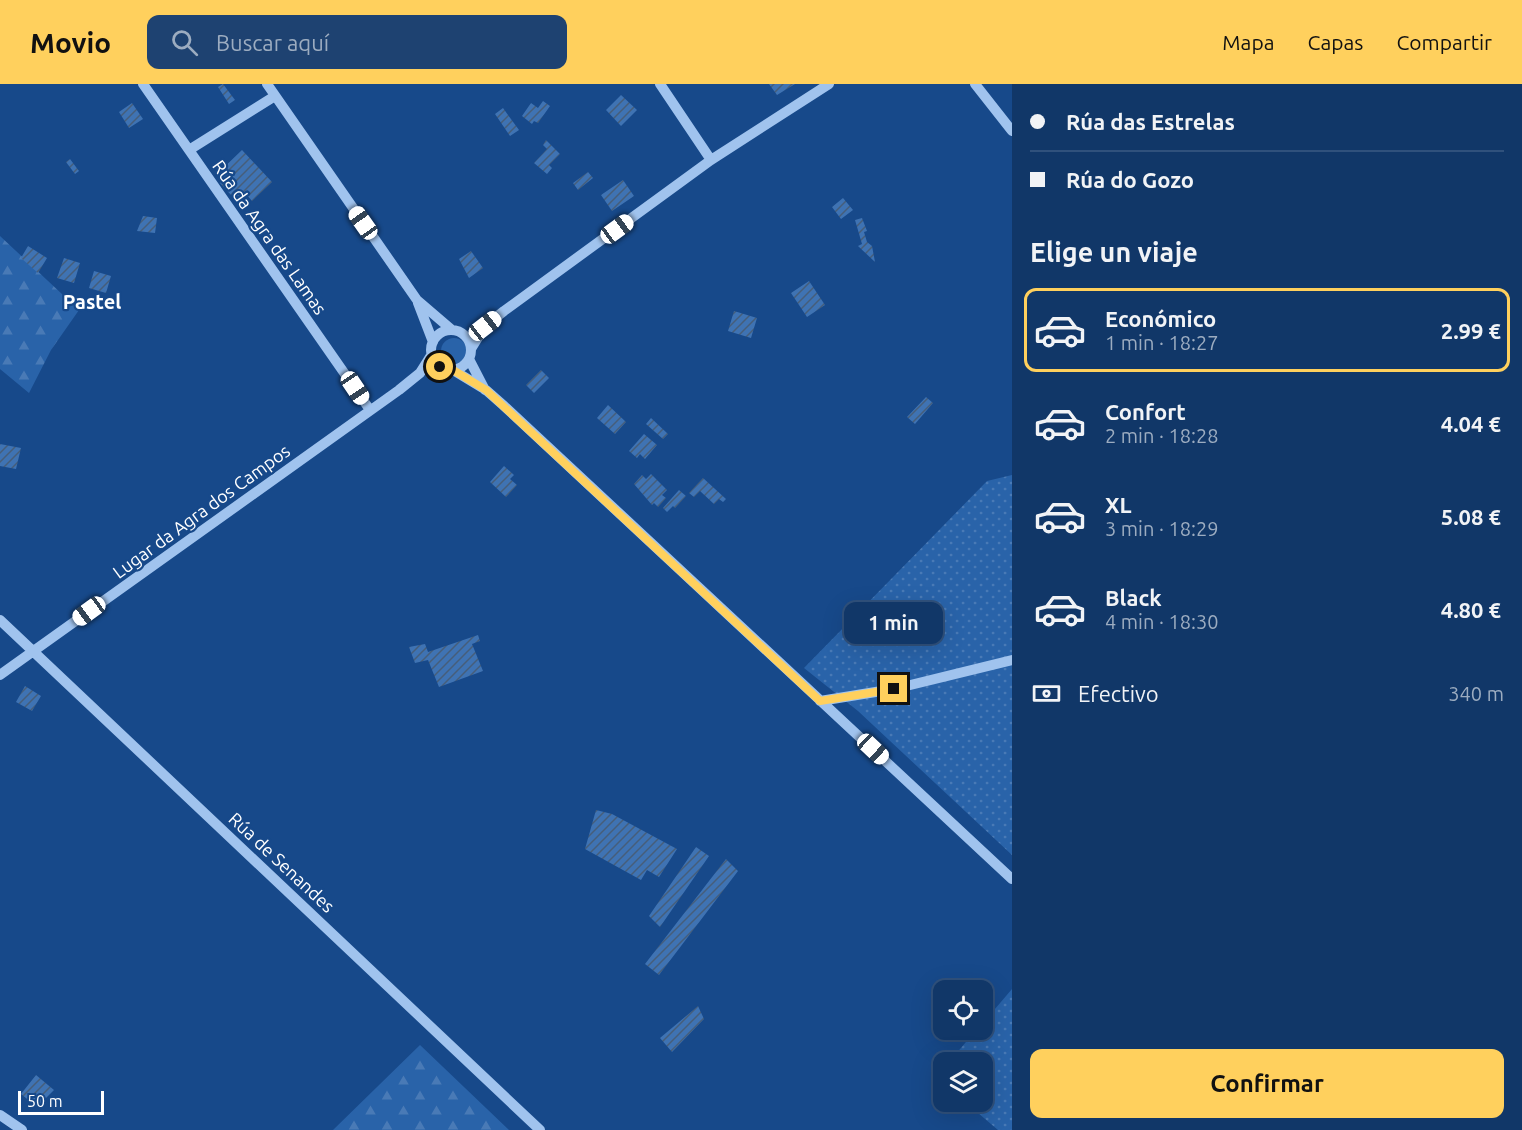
<!DOCTYPE html>
<html lang="es">
<head>
<meta charset="utf-8">
<style>
	body { margin:0; font-family:Ubuntu,sans-serif; background:#1e4271; color:#f1f3f6; height:100vh; display:flex; flex-direction:column; font-size:22px; white-space:nowrap }
	* { box-sizing:border-box; margin:0 }
	p { font-size:20px; color:#9cacc0 }
	.icon { flex:none; width:33px; height:33px; fill:none; stroke:currentColor; stroke-width:2; stroke-linecap:round; stroke-linejoin:round }
	.map { position:relative; flex:1; overflow:hidden }
	.sheet { display:flex; flex-direction:column; background:#113768; width:510px }
	.sheet>* { flex:none }
	.top-card { display:grid; align-content:center; height:132px; padding:0 18px; background:#113768 }
	.tools { position:absolute; left:933px; top:896px; display:grid; gap:12px }
	.tools a { display:grid; place-items:center; width:60px; height:60px; border-radius:12px; background:#113768; box-shadow:0 6px 24px #0002,0 0 0 2px #30517c; font-size:30px }
	.scale { position:absolute; left:18px; bottom:15px; width:86px; box-sizing:border-box; padding-left:6px; border:3px solid #fff; border-top:0; font-size:16px; line-height:21px; white-space:nowrap; color:#fff; -webkit-text-stroke:4px #17498a; paint-order:stroke }
	.end { position:absolute; width:27px; height:27px; margin:-14px; border:8px solid #ffd05d; background:#111; box-shadow:0 0 0 3px #111 }
	.from { border-radius:50% }
	.bubble { position:absolute; height:42px; border-radius:12px; background:#113768; box-shadow:0 6px 24px #0002,0 0 0 2px #30517c; font-size:20px; font-weight:700; line-height:42px; text-align:center }
	.car { position:absolute; width:18px; height:36px; margin:-18px -9px; border-radius:8px; box-shadow:0 0 4px 2px #0007; background:linear-gradient(#fff 24%,#345 0 40%,#fff 0 76%,#345 0 86%,#fff 0) }
	.top-card b { display:flex; align-items:center; gap:21px; height:57px; font-size:22px }
	.top-card b+b { border-top:2px solid #30517c }
	.top-card i { width:15px; height:15px; background:#f1f3f6 }
	ul { padding:0; list-style:none }
	li { display:flex; align-items:center; gap:18px; height:84px; margin:0 12px 9px; padding:0 6px; border:3px solid transparent; border-radius:12px }
	li div { flex:1 }
	li b { display:block; font-size:22px }
	li em { font-style:normal; font-weight:700 }
	li.on { border-color:#ffd05d }
	li>.icon { width:54px; height:54px; stroke-width:1.5 }
	h2 { padding:0 18px; font-size:27px; line-height:72px }
	.pay { display:flex; align-items:center; gap:15px; height:66px; padding:0 18px; font-size:22px }
	.pay p { margin-inline-start:auto }
	.primary-button { display:flex; gap:12px; margin-top:auto; padding:12px 18px }
	.primary-button a { flex:1; height:69px; border-radius:12px; background:#ffd05d; color:#111; font-size:24px; font-weight:700; line-height:69px; text-align:center }
	header { display:flex; align-items:center; gap:36px; box-sizing:border-box; height:84px; padding:0 30px; background:#ffd05d; color:#111 }
	header strong { font-size:28px }
	nav { display:flex; gap:33px; margin-inline-start:auto; font-size:21px }
	.search { width:420px; height:54px; background:#1e4271; display:flex; align-items:center; gap:15px; box-sizing:border-box; padding:0 21px; border-radius:12px; color:#9cacc0; font-size:22px }
	main { display:flex; flex:1; min-height:0 }
	.map>svg:first-child { display:block }
	.green { fill:#2963a9 }
	.forest { fill:url(#forest-firs) }
	.park { fill:url(#park-dots) }
	.building { fill:url(#building-hatch) }
	.lines { fill:none; stroke-linecap:round; stroke-linejoin:round }
	.minor { stroke:#a0c3ee; stroke-width:10 }
	.route { stroke:#ffd05d; stroke-width:8 }
	.labels { text-anchor:middle; dominant-baseline:central; stroke-width:4.5; stroke-linejoin:round; paint-order:stroke }
	.street-label { font-size:18px; fill:#fff; stroke:#17498a }
	.neighbourhood-label { font-size:20px; font-weight:bold; fill:#fff; stroke:#17498a }
</style>
</head>
<body>
<header>
<strong>Movio</strong>
<div class="search"><svg class="icon" aria-label="search" viewBox="0 0 24 24"><circle cx="10" cy="10" r="6"/><path d="M15 15l6 6"/></svg>Buscar aquí</div>
<nav><a>Mapa</a><a>Capas</a><a>Compartir</a></nav>
</header>
<main>
<div class="map">
<svg width="1012" height="1046" viewBox="0 0 1012 1046">
	<defs>
		<pattern id="forest-firs" width="22" height="20" patternUnits="userSpaceOnUse" patternTransform="scale(1.5)"><rect width="22" height="20" fill="#2963a9"/><path d="M5 1l3.5 6h-7zM16 11l3.5 6h-7z" fill="#497ab6"/></pattern>
		<pattern id="park-dots" width="8" height="8" patternUnits="userSpaceOnUse" patternTransform="scale(1.5)"><rect width="8" height="8" fill="#2963a9"/><path d="M2 2h.1M6 6h.1" fill="none" stroke="#497ab6" stroke-width="1.8" stroke-linecap="round"/></pattern>
		<pattern id="building-hatch" width="6" height="6" patternUnits="userSpaceOnUse" patternTransform="scale(1.5)"><rect width="6" height="6" fill="#3f73b3"/><path d="M-1 1l2-2M0 6l6-6M5 7l2-2" fill="none" stroke="#465e7a"/></pattern>
	</defs>
	<rect width="100%" height="100%" fill="#17498a"/>
	<path class="green" d="M441 267a13 13 0 1 1 26 0a13 13 0 1 1-26 0Z"/>
	<path class="forest" d="M0,152L79,226L51,266L29,309L0,285Z
		M420,961L509,1046H333Z"/>
	<path class="park" d="M1012,391V771L858,627L804,584L987,397Z
		M1012,905V1046H998L964,1017H982V978H949L977,945H982L983,939Z"/>
	<path class="building" d="M223,0L235,16L229,20L218,3Z
		M769,0H795L777,11Z
		M621,11L637,26L621,42L606,26Z
		M543,17L550,22L538,39L534,37L532,40L522,32L531,19L538,24Z
		M132,19L143,35L129,44L119,28Z
		M503,24L519,46L510,52L495,30Z
		M546,56L560,70L549,81L552,84L547,90L534,79L547,65L543,61Z
		M242,66L272,98L252,117L246,110L241,116L234,108L231,111L220,99L222,96L217,90Z
		M70,75L79,87L75,90L66,78Z
		M588,88L593,94L578,106L573,99Z
		M623,96L634,112L612,127L601,111Z
		M843,114L853,126L841,135L832,123Z
		M143,132L157,134L155,149L137,147Z
		M862,134L867,147L864,148L867,158L872,162L875,178L858,162L862,160L855,136Z
		M28,162L47,174L38,189L21,174Z
		M471,167L483,184L469,194L459,175Z
		M64,174L80,179L74,199L57,194Z
		M94,187L111,192L106,209L89,204Z
		M809,197L825,221L807,233L791,209Z
		M734,227L757,234L751,254L728,247Z
		M541,286L549,294L534,309L526,301Z
		M926,313L933,319L915,340L907,333Z
		M608,321L626,338L615,350L597,334Z
		M651,334L668,350L663,355L646,340Z
		M644,350L657,361L645,375L640,370L637,374L629,367Z
		M0,360L21,364L16,385L0,382Z
		M504,382L514,391L510,395L517,401L506,413L490,398Z
		M651,390L667,406L662,411L666,414L658,423L654,419L652,421L634,400L642,391L646,395Z
		M703,394L726,415L723,418L719,415L714,420L700,407L694,413L689,409Z
		M679,406L686,412L675,424L673,422L667,428L663,424Z
		M478,551L480,557L472,560L483,587L439,603L428,576L415,579L409,563L425,560L428,568Z
		M25,602L41,612L32,627L16,618Z
		M596,726L612,730L677,765L659,793L647,786L641,796L585,765Z
		M696,763L709,772L660,843L649,832Z
		M726,775L738,787L659,891L645,880Z
		M698,922L704,935L672,968L660,954Z
		M36,991L54,1006L37,1023L21,1010Z"/>
	<g class="lines">
		<path class="minor" d="M143,0L370,326
			M267,0L417,216L452,246
			M660,0L711,76
			M975,0L1012,47
			M189,66L275,12
			M418,219L433,258
			M431 266a20 20 0 1 1 40 0a20 20 0 1 1-40 0Z
			M471,265L485,242L504,227L711,76L829,0
			M469,275L485,306
			M453,286L486,306L503,321L1012,795
			M0,536L540,1046
			M0,591L399,306L420,289L432,270
			M820,617L894,605L1012,576
			M0,1031L22,1046"/>
	</g>
	<g class="lines">
		<path class="route" d="M440,283L453,286L486,306L820,617L894,605"/>
	</g>
	<g class="labels">
		<g class="street-label">
			<text transform="translate(270 153) rotate(55)">Rúa da Agra das Lamas</text>
			<text transform="translate(201 427) rotate(-36)">Lugar da Agra dos Campos</text>
			<text transform="translate(282 778) rotate(43)">Rúa de Senandes</text>
		</g>
		<g class="neighbourhood-label">
			<text x="92" y="217">Pastel</text>
		</g>
	</g>
</svg>
<div class="tools">
<a><svg class="icon" aria-label="locate" viewBox="0 0 24 24"><circle cx="12" cy="12" r="6"/><path d="M12 2v4M12 18v4M2 12h4M18 12h4"/></svg></a>
<a><svg class="icon" aria-label="layers" viewBox="0 0 24 24"><path d="M12 4l9 5-9 5-9-5zM3 14l9 5 9-5"/></svg></a>
</div>
<div class="scale">50 m</div>
<i class="end from" style="left:440px;top:283px"></i>
<i class="end" style="left:894px;top:605px"></i>
<div class="bubble" style="left:844px;top:518px;width:99px">1 min</div>
<i class="car" style="left:363px;top:139px;rotate:325deg"></i>
<i class="car" style="left:617px;top:145px;rotate:54deg"></i>
<i class="car" style="left:485px;top:242px;rotate:52deg"></i>
<i class="car" style="left:355px;top:304px;rotate:146deg"></i>
<i class="car" style="left:89px;top:527px;rotate:234deg"></i>
<i class="car" style="left:873px;top:665px;rotate:133deg"></i>
</div>
<section class="sheet">
<div class="top-card">
<b><i class="from"></i>Rúa das Estrelas</b>
<b><i></i>Rúa do Gozo</b>
</div>
<h2>Elige un viaje</h2>
<ul>
<li class="on"><svg class="icon" aria-label="car" viewBox="0 0 24 24"><path d="M5 17H2v-5l4-1 3-4h7l3 4 3 1v5h-3M9 17h6M6 11h13"/><circle cx="7" cy="17" r="2"/><circle cx="17" cy="17" r="2"/></svg><div><b>Económico</b><p>1 min · 18:27</p></div><em>2.99 €</em></li>
<li><svg class="icon" aria-label="car" viewBox="0 0 24 24"><path d="M5 17H2v-5l4-1 3-4h7l3 4 3 1v5h-3M9 17h6M6 11h13"/><circle cx="7" cy="17" r="2"/><circle cx="17" cy="17" r="2"/></svg><div><b>Confort</b><p>2 min · 18:28</p></div><em>4.04 €</em></li>
<li><svg class="icon" aria-label="car" viewBox="0 0 24 24"><path d="M5 17H2v-5l4-1 3-4h7l3 4 3 1v5h-3M9 17h6M6 11h13"/><circle cx="7" cy="17" r="2"/><circle cx="17" cy="17" r="2"/></svg><div><b>XL</b><p>3 min · 18:29</p></div><em>5.08 €</em></li>
<li><svg class="icon" aria-label="car" viewBox="0 0 24 24"><path d="M5 17H2v-5l4-1 3-4h7l3 4 3 1v5h-3M9 17h6M6 11h13"/><circle cx="7" cy="17" r="2"/><circle cx="17" cy="17" r="2"/></svg><div><b>Black</b><p>4 min · 18:30</p></div><em>4.80 €</em></li>
</ul>
<div class="pay"><svg class="icon" aria-label="cash" viewBox="0 0 24 24"><path d="M3 7h18v10H3z"/><circle cx="12" cy="12" r="2"/></svg>Efectivo<p>340 m</p></div>
<div class="primary-button"><a>Confirmar</a></div>
</section>
</main>
</body>
</html>
